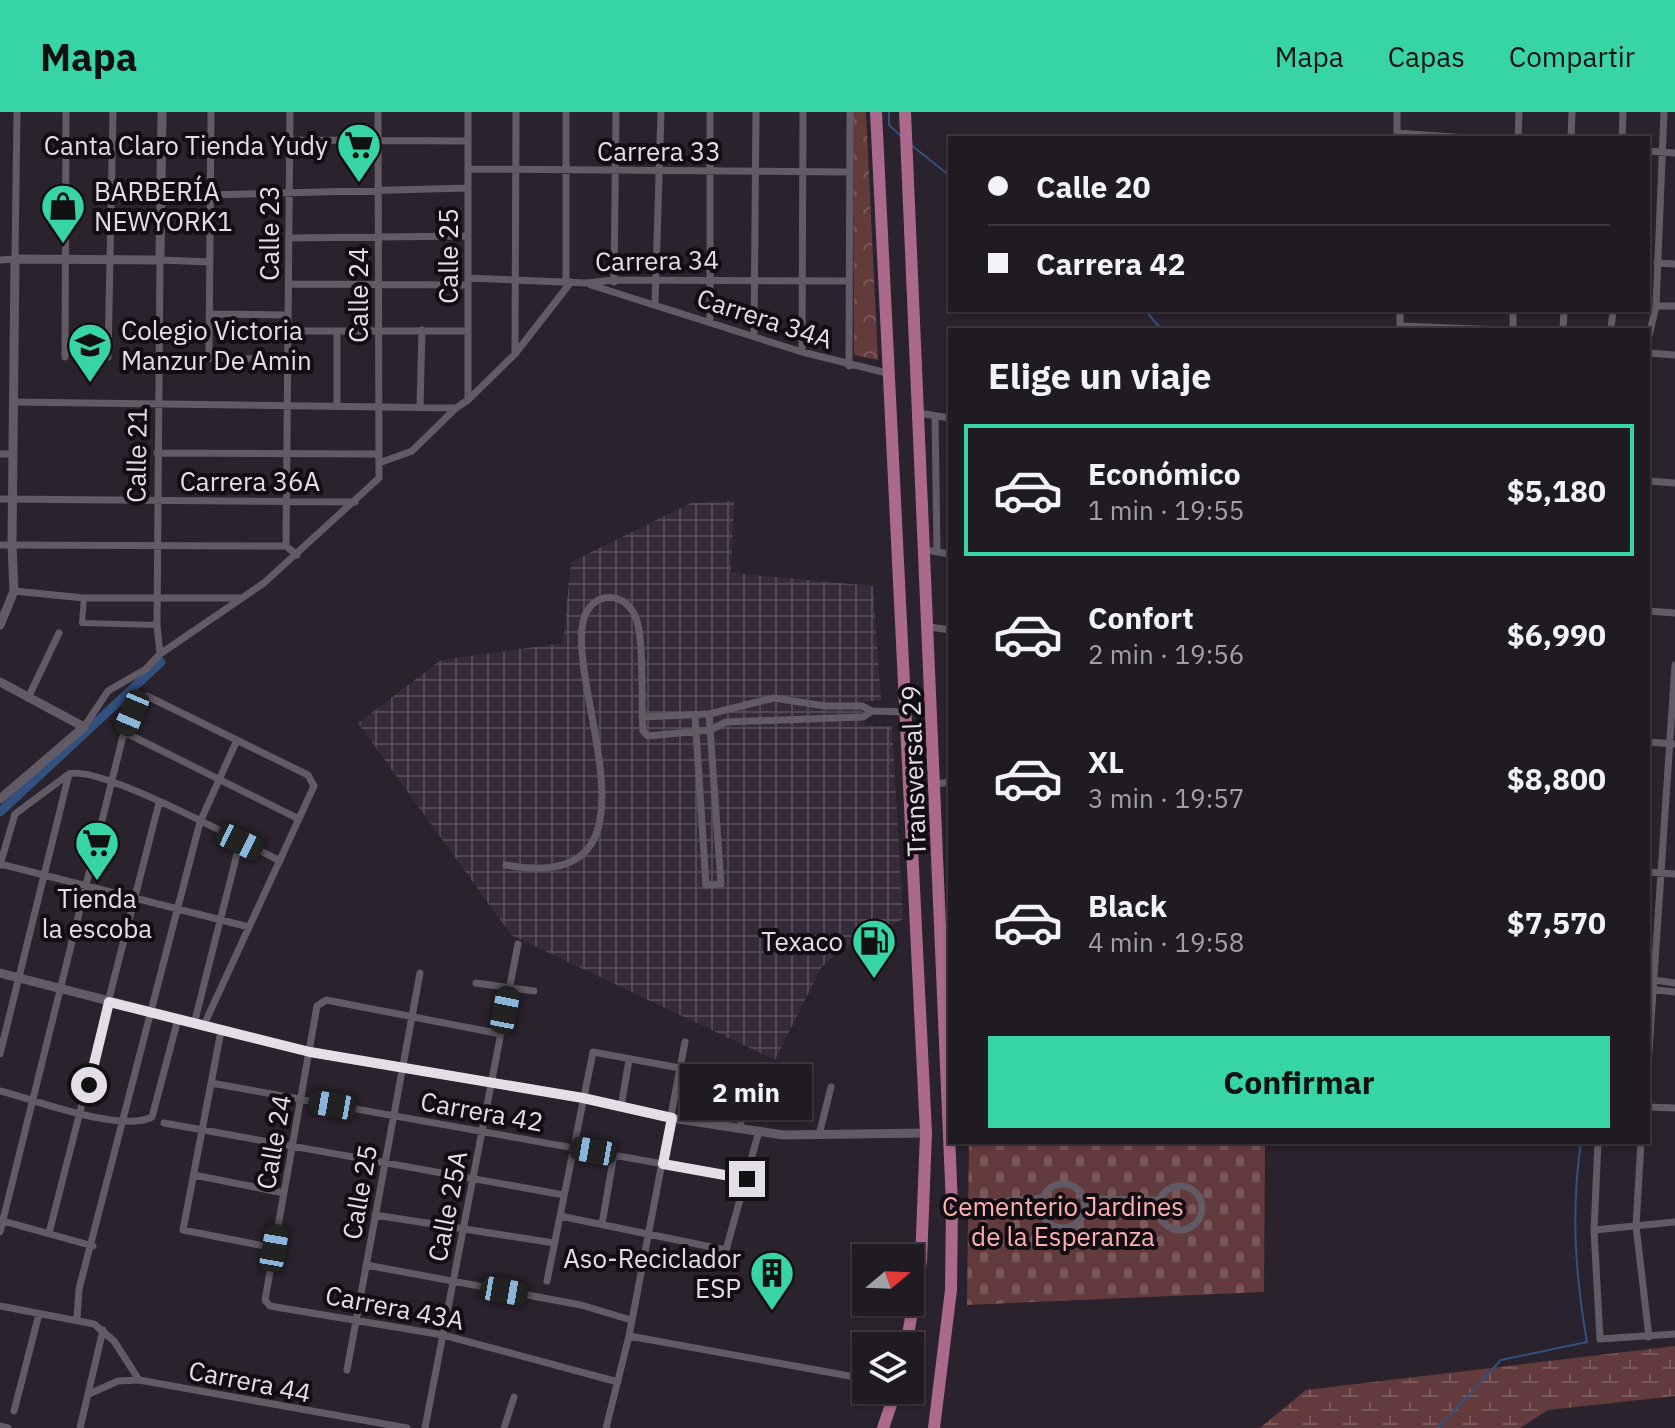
<!DOCTYPE html>
<html lang="es">
<head>
<meta charset="utf-8">
<style>
	body { margin:0; font-family:"IBM Plex Sans",sans-serif; background:#28232a; color:#f1f3f6; height:100vh; display:flex; flex-direction:column; font-size:30px; white-space:nowrap }
	* { box-sizing:border-box; margin:0 }
	p { font-size:26px; color:#a2a1a5 }
	.icon { flex:none; width:44px; height:44px; fill:none; stroke:currentColor; stroke-width:2; stroke-linecap:round; stroke-linejoin:round }
	.map { position:relative; flex:1; overflow:hidden }
	.side { position:absolute; left:948px; top:216px; width:702px; height:816px; display:flex; flex-direction:column; background:#201a21; border-radius:0px; box-shadow:0 2px 6px #0004,0 0 0 2px #3d383f }
	.side>* { flex:none }
	.hud { position:absolute; left:948px; top:24px; width:702px; height:176px; border-radius:0px; box-shadow:0 2px 6px #0004,0 0 0 2px #3d383f; display:grid; align-content:center; height:176px; padding:0 40px; background:#201a21 }
	.needle { width:52px; rotate:71deg }
	.controls { position:absolute; left:852px; top:1132px; display:grid; gap:16px }
	.controls a { display:grid; place-items:center; width:72px; height:72px; border-radius:0px; background:#201a21; box-shadow:0 2px 6px #0004,0 0 0 2px #3d383f; font-size:40px }
	.end { position:absolute; width:36px; height:36px; margin:-18px; border:10px solid #e4dfe6; background:#111; box-shadow:0 0 0 4px #111 }
	.from { border-radius:50% }
	.bubble { position:absolute; height:56px; border-radius:0px; background:#201a21; box-shadow:0 2px 6px #0004,0 0 0 2px #3d383f; font-size:26px; font-weight:800; line-height:56px; text-align:center }
	.car { position:absolute; width:24px; height:48px; margin:-24px -12px; border-radius:10px; box-shadow:0 0 6px 2px #0007; background:linear-gradient(#222 24%,#8ab4d8 0 40%,#222 0 76%,#8ab4d8 0 86%,#222 0) }
	.hud b { display:flex; align-items:center; gap:28px; height:76px; font-size:30px }
	.hud b+b { border-top:2px solid #3d383f }
	.hud i { width:20px; height:20px; background:#f1f3f6 }
	ul { padding:0; list-style:none }
	li { display:flex; align-items:center; gap:24px; height:132px; margin:0 16px 12px; padding:0 24px; border:4px solid transparent; border-radius:0px }
	li div { flex:1 }
	li b { display:block; font-size:30px }
	li em { font-style:normal; font-weight:800 }
	li.on { border-color:#37d4a6 }
	li>.icon { width:72px; height:72px; stroke-width:1.5 }
	h2 { padding:0 40px; font-size:36px; line-height:96px }
	.primary-button { display:flex; gap:16px; margin-top:auto; padding:16px 40px }
	.primary-button a { flex:1; height:92px; border-radius:0px; background:#37d4a6; color:#111; font-size:32px; font-weight:800; line-height:92px; text-align:center }
	header { display:flex; align-items:center; gap:48px; box-sizing:border-box; height:112px; padding:0 40px; background:#37d4a6; color:#111 }
	header strong { font-size:38px }
	nav { display:flex; gap:44px; margin-inline-start:auto; font-size:28px }
	.map>svg:first-child { display:block }
	.industrial { fill:url(#industrial-grid) }
	.forest { fill:url(#forest-crowns) }
	.wetland { fill:url(#wetland-marsh) }
	.cemetery { fill:url(#cemetery-stones) }
	.lines { fill:none; stroke-linecap:round; stroke-linejoin:round }
	.stream { stroke:#32517f; stroke-width:2 }
	.canal { stroke:#32517f; stroke-width:9 }
	.pedestrian { stroke:#625a65; stroke-width:6 }
	.minor { stroke:#625a65; stroke-width:7 }
	.tertiary { stroke:#625a65; stroke-width:9 }
	.trunk { stroke:#ab698d; stroke-width:12 }
	.route { stroke:#e4dfe6; stroke-width:10 }
	.labels { text-anchor:middle; dominant-baseline:central; stroke-width:8; stroke-linejoin:round; paint-order:stroke }
	.poi-label { font-size:26px; fill:#e4dfe6; stroke:#110d12; text-anchor:end }
	.street-label { font-size:26px; fill:#e4dfe6; stroke:#110d12 }
	.park-label { font-size:26px; fill:#fdafb1; stroke:#110d12 }
</style>
</head>
<body>
<header>
<strong>Mapa</strong>
<nav><a>Mapa</a><a>Capas</a><a>Compartir</a></nav>
</header>
<div class="map">
<svg width="1675" height="1316" viewBox="0 0 1675 1316">
	<defs>
		<pattern id="industrial-grid" width="8" height="8" patternUnits="userSpaceOnUse" patternTransform="scale(2)"><rect width="8" height="8" fill="#362b3a"/><path d="M0 4h8M4 0v8" fill="none" stroke="#534956"/></pattern>
		<pattern id="forest-crowns" width="20" height="18" patternUnits="userSpaceOnUse" patternTransform="scale(2)"><rect width="20" height="18" fill="#643b3d"/><path d="M2 6a3 3 0 1 1 6 0M12 15a3 3 0 1 1 6 0" fill="none" stroke="#7a5759"/></pattern>
		<pattern id="wetland-marsh" width="20" height="14" patternUnits="userSpaceOnUse" patternTransform="scale(2)"><rect width="20" height="14" fill="#643b3d"/><path d="M1 5h8M5 5V1M11 12h8M15 12V8" fill="none" stroke="#7a5759"/></pattern>
		<pattern id="cemetery-stones" width="16" height="16" patternUnits="userSpaceOnUse" patternTransform="scale(2)"><rect width="16" height="16" fill="#643b3d"/><path d="M2 7V4a2 2 0 0 1 4 0v3zM10 15v-3a2 2 0 0 1 4 0v3z" fill="#7a5759"/></pattern>
	</defs>
	<rect width="100%" height="100%" fill="#2a222c"/>
	<path class="industrial" d="M734,389L731,461L873,474L881,588L861,590L865,614H892L903,807L838,840L821,856L775,948L511,823L358,611L441,548L563,531L571,450L691,391Z"/>
	<path class="forest" d="M853,0H866L878,248L854,243Z"/>
	<path class="wetland" d="M1675,1234V1284L1548,1298L1520,1316H1260L1306,1278Z"/>
	<path class="cemetery" d="M969,1030H1265L1264,1180L967,1193Z"/>
	<g class="lines">
		<path class="stream" d="M889,0V13L900,23
			M910,32L950,64
			M1145,198L1162,218
			M1438,1316L1501,1248L1587,1230C1575,1162 1571,1098 1581,1030"/>
		<path class="canal" d="M0,700L161,550"/>
		<path class="pedestrian" d="M84,486L82,511L157,513"/>
		<path class="minor" d="M468,0V288
			M566,0V170
			M1397,0V26
			M1397,21L1467,26
			M1518,26L1519,0
			M1571,26L1572,0
			M1622,26L1623,0
			M289,28L468,29
			M1648,39L1675,41
			M468,57L849,60
			M210,83L468,76
			M289,126L468,124
			M0,148L15,147L17,0
			M1657,151L1675,152
			M468,166L586,171L614,168L847,169
			M614,170L616,0
			M289,172L468,173
			M591,173L802,240L887,261
			M655,193L661,0
			M1656,194H1675
			M1400,198V216
			M209,202L288,203
			M710,209V0
			M1400,214L1503,218
			M1513,218V198
			M1563,218L1564,198
			M1611,218L1613,198
			M288,219H468
			M337,219V293
			M754,223L756,0
			M1648,228L1656,194L1664,0
			M802,240L803,0
			M1648,241L1675,243
			M515,242L516,0
			M65,245L66,0
			M108,245L113,0
			M160,246L288,247
			M209,246L211,0
			M849,254L850,0
			M14,290L456,296
			M420,295L422,218
			M918,301L950,306
			M935,304L937,440
			M157,341L379,342
			M0,342H13
			M379,351L412,339L456,296L468,288L515,242L571,170
			M1648,369L1675,371
			M0,387L355,390
			M0,433L286,434L297,443
			M286,434L290,0
			M926,438L950,442
			M14,479L84,486H239
			M1648,499L1675,501
			M930,515L950,518
			M160,542L157,513L160,148L210,150
			M28,586L59,521
			M695,604L706,773L721,772L709,602
			M642,605L709,602L774,586L825,594H862L872,599L907,600
			M84,615L108,579L146,557L160,542L264,471L379,366L378,0
			M124,620L299,707
			M1648,630L1674,632
			M936,672L950,670
			M0,752L249,815
			M0,753L15,702L69,662
			M506,753C673,784 568,583 583,510C590,477 628,478 637,509C644,533 641,590 643,619L648,624L710,618L726,610L863,605L872,599
			M1648,760L1675,762
			M1648,867L1675,871
			M476,871L534,879
			M1648,877L1675,880
			M194,912L240,730
			M221,919L183,1118L274,1136
			M501,922L326,888L317,894L265,1188L270,1194L443,1223L618,1270
			M0,942L69,662C99,652 244,731 280,749
			M1648,954L1675,553
			M211,971L747,1067
			M0,979C36,988 120,1021 152,1005L178,907
			M621,995L629,948
			M1648,995L1675,996
			M164,1011L564,1083
			M819,1023L831,975
			M1598,1030L1594,1118L1600,1227L1675,1222
			M1641,1030L1636,1114L1649,1225
			M194,1063L284,1081
			M1041 1094a22 22 0 1 1 44 0a22 22 0 1 1-44 0Z
			M1158 1096a22 22 0 1 1 44 0a22 22 0 1 1-44 0Z
			M1084,1087L1160,1088
			M978,1092L1043,1086
			M952,1093L1041,1096
			M375,1103L554,1131
			M1083,1103L1158,1098
			M560,1104L726,1138L759,1019
			M0,1108L93,1134
			M602,1112L614,1043
			M1594,1118L1675,1110
			M0,1120L124,620L132,601L147,584L308,663L314,674L203,915
			M49,1121L159,691
			M366,1153L581,1193L631,1208
			M547,1169L593,940L745,968L752,977L739,1016
			M0,1194L94,1212L114,1229L139,1268
			M77,1207L79,1177L200,710L237,628
			M629,1224L866,1267
			M347,1258L420,861
			M89,1282L118,1269L139,1268L407,1316
			M14,1299L39,1202
			M0,1314L8,1316
			M80,1316L103,1218
			M425,1316L518,832
			M504,1316L514,1285
			M606,1316L629,1224L685,930"/>
		<path class="tertiary" d="M0,513L14,479L12,433L15,147L160,148L162,0
			M0,570L84,615L0,687
			M0,861L310,940L583,986L672,1006L783,1023L926,1021"/>
		<path class="trunk" d="M876,0L926,1021L921,1149L906,1234
			M905,0L952,1093L951,1178L934,1316
			M883,1316L896,1278"/>
	</g>
	<g class="lines">
		<path class="route" d="M89,973L109,890L310,940L583,986L672,1006L663,1052L747,1067"/>
	</g>
	<defs>
		<g id="supermarket-pin" transform="scale(2.3)"><path d="M0 17L-7.5 6A9.5 9.5 0 1 1 7.5 6Z" fill="#37d4a6" stroke="#110d12"/><path d="M-6-5.5h2.5l.6 2H6L4.5 2H-2.5L-4.4-4H-6ZM-1.5 3.2a1.3 1.3 0 1 0 .1 0ZM3 3.2a1.3 1.3 0 1 0 .1 0Z" fill="#111"/></g>
		<g id="shop-pin" transform="scale(2.3)"><path d="M0 17L-7.5 6A9.5 9.5 0 1 1 7.5 6Z" fill="#37d4a6" stroke="#110d12"/><path d="M-5-2.5h2.3a2.7 3.5 0 0 1 5.4 0H5L5.5 6h-11ZM-1.5-2.5h3a1.5 2.3 0 0 0-3 0Z" fill="#111"/></g>
		<g id="school-pin" transform="scale(2.3)"><path d="M0 17L-7.5 6A9.5 9.5 0 1 1 7.5 6Z" fill="#37d4a6" stroke="#110d12"/><path d="M0-5L7-2L0 1L-7-2ZM-4 1L0 2.5L4 1V4Q0 6-4 4Z" fill="#111"/></g>
		<g id="fuel-pin" transform="scale(2.3)"><path d="M0 17L-7.5 6A9.5 9.5 0 1 1 7.5 6Z" fill="#37d4a6" stroke="#110d12"/><path d="M-5.5-6h7V0h2V4h1.3V-2.5L3-4.5l.8-.8L6-3V5H2.5V1h-1V6h-7ZM-4.2-4.7v3.2H.2V-4.7Z" fill="#111"/></g>
		<g id="building-pin" transform="scale(2.3)"><path d="M0 17L-7.5 6A9.5 9.5 0 1 1 7.5 6Z" fill="#37d4a6" stroke="#110d12"/><path d="M-4-6H4V6H1V3H-1V6H-4ZM-2.5-4.3h1.7v1.8h-1.7ZM.8-4.3h1.7v1.8H.8ZM-2.5-1h1.7V.8h-1.7ZM.8-1h1.7V.8H.8Z" fill="#111"/></g>
	</defs>
	<g fill-rule="evenodd">
		<use href="#supermarket-pin" x="359" y="33"/>
		<use href="#shop-pin" x="63" y="94"/>
		<use href="#school-pin" x="90" y="233"/>
		<use href="#supermarket-pin" x="97" y="731"/>
		<use href="#fuel-pin" x="874" y="829"/>
		<use href="#building-pin" x="772" y="1161"/>
	</g>
	<g class="labels">
		<g class="poi-label">
			<text x="328" y="33">Canta Claro Tienda Yudy</text>
			<text x="94" y="79" text-anchor="start">BARBERÍA<tspan x="94" dy="30">NEWYORK1</tspan></text>
			<text x="121" y="218" text-anchor="start">Colegio Victoria<tspan x="121" dy="30">Manzur De Amin</tspan></text>
			<text x="97" y="786" text-anchor="middle">Tienda<tspan x="97" dy="30">la escoba</tspan></text>
			<text x="843" y="829">Texaco</text>
			<text x="741" y="1146">Aso-Reciclador<tspan x="741" dy="30">ESP</tspan></text>
		</g>
		<g class="street-label">
			<text x="659" y="39">Carrera 33</text>
			<text transform="translate(269 121) rotate(-90)">Calle 23</text>
			<text transform="translate(448 144) rotate(-90)">Calle 25</text>
			<text transform="translate(657 148) rotate(-1)">Carrera 34</text>
			<text transform="translate(358 183) rotate(-90)">Calle 24</text>
			<text transform="translate(765 206) rotate(18)">Carrera 34A</text>
			<text transform="translate(136 343) rotate(-89)">Calle 21</text>
			<text x="250" y="369">Carrera 36A</text>
			<text transform="translate(913 659) rotate(-92)">Transversal 29</text>
			<text transform="translate(482 999) rotate(10)">Carrera 42</text>
			<text transform="translate(273 1030) rotate(-80)">Calle 24</text>
			<text transform="translate(359 1080) rotate(-80)">Calle 25</text>
			<text transform="translate(447 1094) rotate(-79)">Calle 25A</text>
			<text transform="translate(395 1195) rotate(11)">Carrera 43A</text>
			<text transform="translate(250 1269) rotate(11)">Carrera 44</text>
		</g>
		<g class="park-label">
			<text x="1063" y="1094">Cementerio Jardines<tspan x="1063" dy="30">de la Esperanza</tspan></text>
		</g>
	</g>
</svg>
<div class="controls">
<a><svg class="needle" viewBox="-14 -14 28 28"><path d="M0-13l5 13h-10z" fill="#e53935"/><path d="M0 13l5-13h-10z" fill="#a2a1a5"/></svg></a>
<a><svg class="icon" aria-label="layers" viewBox="0 0 24 24"><path d="M12 4l9 5-9 5-9-5zM3 14l9 5 9-5"/></svg></a>
</div>
<i class="end from" style="left:89px;top:973px"></i>
<i class="end" style="left:747px;top:1067px"></i>
<div class="bubble" style="left:680px;top:952px;width:132px">2 min</div>
<i class="car" style="left:132px;top:601px;rotate:203deg"></i>
<i class="car" style="left:240px;top:730px;rotate:116deg"></i>
<i class="car" style="left:505px;top:898px;rotate:11deg"></i>
<i class="car" style="left:332px;top:993px;rotate:280deg"></i>
<i class="car" style="left:593px;top:1039px;rotate:280deg"></i>
<i class="car" style="left:274px;top:1136px;rotate:10deg"></i>
<i class="car" style="left:504px;top:1179px;rotate:100deg"></i>
<div class="hud">
<b><i class="from"></i>Calle 20</b>
<b><i></i>Carrera 42</b>
</div>
<section class="side">
<h2>Elige un viaje</h2>
<ul>
<li class="on"><svg class="icon" aria-label="car" viewBox="0 0 24 24"><path d="M5 17H2v-5l4-1 3-4h7l3 4 3 1v5h-3M9 17h6M6 11h13"/><circle cx="7" cy="17" r="2"/><circle cx="17" cy="17" r="2"/></svg><div><b>Económico</b><p>1 min · 19:55</p></div><em>$5,180</em></li>
<li><svg class="icon" aria-label="car" viewBox="0 0 24 24"><path d="M5 17H2v-5l4-1 3-4h7l3 4 3 1v5h-3M9 17h6M6 11h13"/><circle cx="7" cy="17" r="2"/><circle cx="17" cy="17" r="2"/></svg><div><b>Confort</b><p>2 min · 19:56</p></div><em>$6,990</em></li>
<li><svg class="icon" aria-label="car" viewBox="0 0 24 24"><path d="M5 17H2v-5l4-1 3-4h7l3 4 3 1v5h-3M9 17h6M6 11h13"/><circle cx="7" cy="17" r="2"/><circle cx="17" cy="17" r="2"/></svg><div><b>XL</b><p>3 min · 19:57</p></div><em>$8,800</em></li>
<li><svg class="icon" aria-label="car" viewBox="0 0 24 24"><path d="M5 17H2v-5l4-1 3-4h7l3 4 3 1v5h-3M9 17h6M6 11h13"/><circle cx="7" cy="17" r="2"/><circle cx="17" cy="17" r="2"/></svg><div><b>Black</b><p>4 min · 19:58</p></div><em>$7,570</em></li>
</ul>
<div class="primary-button"><a>Confirmar</a></div>
</section>
</div>
</body>
</html>
